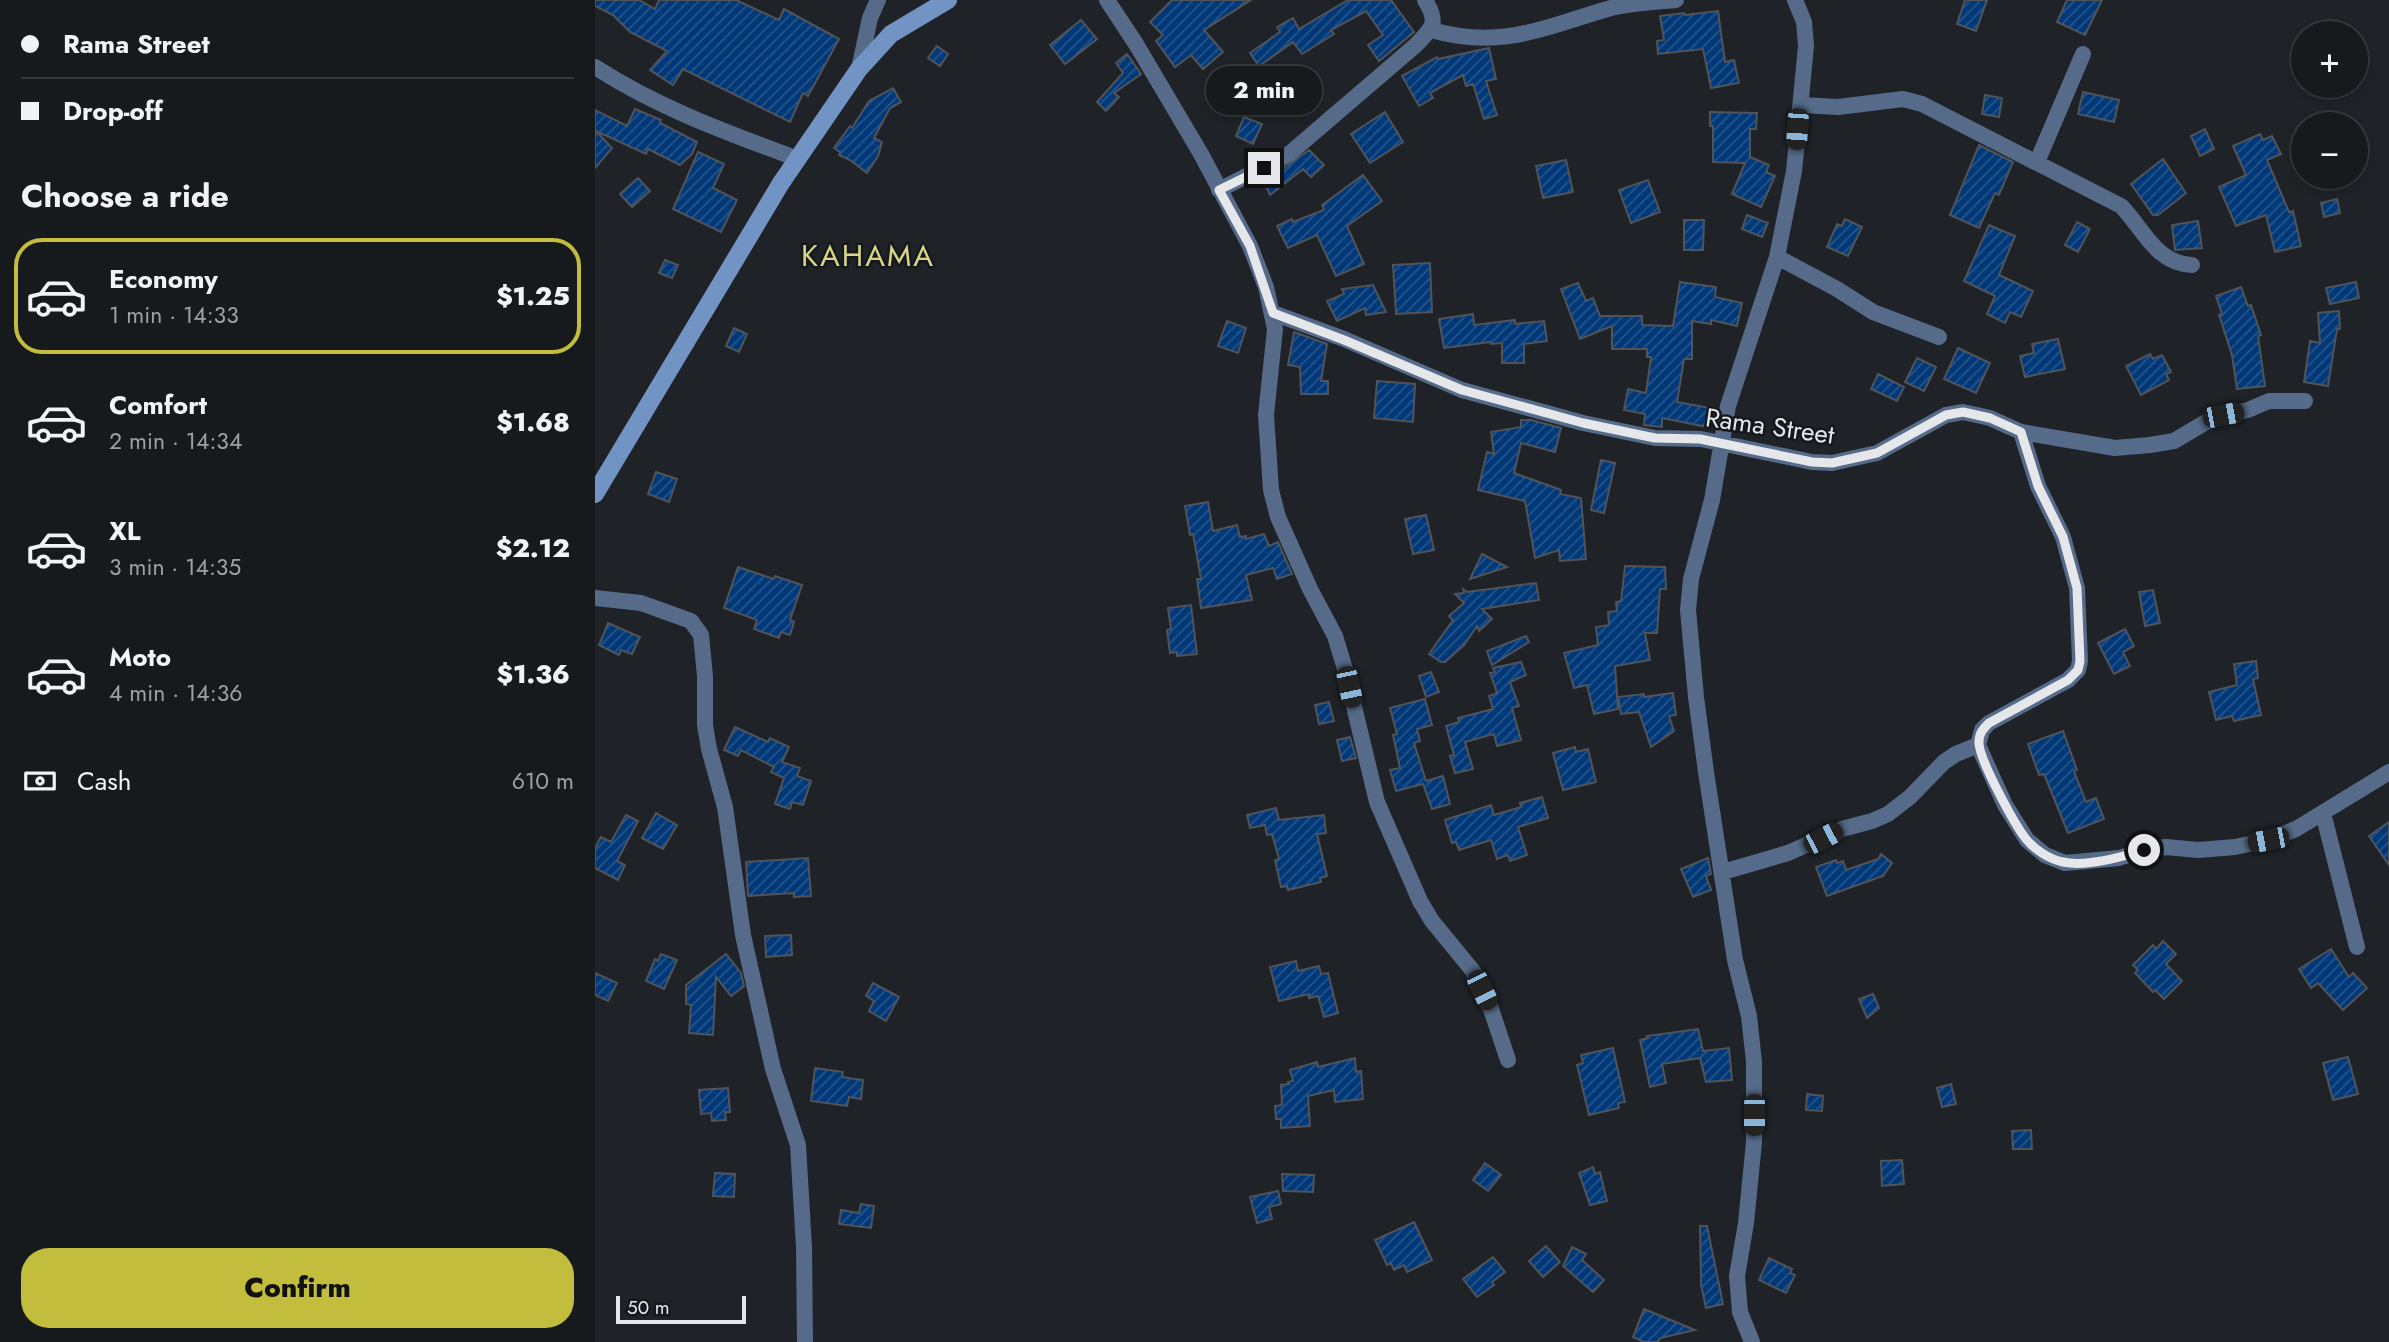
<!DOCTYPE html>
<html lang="en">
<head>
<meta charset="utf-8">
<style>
	body { margin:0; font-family:Jost,sans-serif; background:#202326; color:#f1f3f6; height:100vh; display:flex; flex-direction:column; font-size:26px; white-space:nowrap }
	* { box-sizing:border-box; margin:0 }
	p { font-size:23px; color:#9ea1a4 }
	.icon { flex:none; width:38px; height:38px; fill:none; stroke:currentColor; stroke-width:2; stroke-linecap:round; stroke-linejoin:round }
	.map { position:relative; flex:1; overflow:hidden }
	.sheet { display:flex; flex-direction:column; background:#171a1d; width:595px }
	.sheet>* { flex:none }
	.top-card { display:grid; align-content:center; height:154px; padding:0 21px; background:#171a1d }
	.fabs { position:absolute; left:1696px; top:21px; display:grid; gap:14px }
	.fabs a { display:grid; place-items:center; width:77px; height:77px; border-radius:50%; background:#171a1d; box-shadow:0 4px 10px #0003,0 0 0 2px #36383b; font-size:35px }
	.scale { position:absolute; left:21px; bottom:18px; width:130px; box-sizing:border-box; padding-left:7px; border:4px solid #e5e7eb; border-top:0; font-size:19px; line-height:24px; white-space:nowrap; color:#e5e7eb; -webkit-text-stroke:5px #15191e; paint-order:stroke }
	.end { position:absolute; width:32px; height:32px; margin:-16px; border:9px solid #e5e7eb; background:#111; box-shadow:0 0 0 4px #111 }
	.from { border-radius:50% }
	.bubble { position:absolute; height:49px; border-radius:24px; background:#171a1d; box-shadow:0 4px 10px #0003,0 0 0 2px #36383b; font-size:23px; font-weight:800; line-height:49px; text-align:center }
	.car { position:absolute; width:21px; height:42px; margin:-21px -10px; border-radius:9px; box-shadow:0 0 5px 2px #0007; background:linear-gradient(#222 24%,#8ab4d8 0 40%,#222 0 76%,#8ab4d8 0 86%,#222 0) }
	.top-card b { display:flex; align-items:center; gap:24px; height:66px; font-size:26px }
	.top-card b+b { border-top:2px solid #36383b }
	.top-card i { width:18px; height:18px; background:#f1f3f6 }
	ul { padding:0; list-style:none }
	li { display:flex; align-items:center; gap:21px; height:116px; margin:0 14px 10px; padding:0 7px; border:4px solid transparent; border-radius:28px }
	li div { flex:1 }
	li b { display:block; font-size:26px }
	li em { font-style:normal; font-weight:800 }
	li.selected { border-color:#c3bd3e }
	li>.icon { width:63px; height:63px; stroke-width:1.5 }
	h2 { padding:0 21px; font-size:32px; line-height:84px }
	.pay { display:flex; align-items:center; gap:18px; height:77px; padding:0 21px; font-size:26px }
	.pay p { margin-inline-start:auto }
	.primary-button { display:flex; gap:14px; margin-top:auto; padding:14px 21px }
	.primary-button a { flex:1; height:80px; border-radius:28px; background:#c3bd3e; color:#111; font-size:28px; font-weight:800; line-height:80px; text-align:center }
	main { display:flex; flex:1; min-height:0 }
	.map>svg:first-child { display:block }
	.building { fill:url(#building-hatch); stroke:#50545a; stroke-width:2 }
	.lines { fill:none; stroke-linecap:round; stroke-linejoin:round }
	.street { stroke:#556b89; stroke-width:16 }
	.secondary { stroke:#7194c5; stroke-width:18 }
	.route { stroke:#e5e7eb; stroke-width:9 }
	.labels { text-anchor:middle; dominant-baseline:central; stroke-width:5; stroke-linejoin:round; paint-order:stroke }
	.street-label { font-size:26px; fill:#e5e7eb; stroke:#15191e }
	.quarter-label { font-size:30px; letter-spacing:2px; fill:#d8d587; stroke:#15191e }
</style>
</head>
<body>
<main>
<section class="sheet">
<div class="top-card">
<b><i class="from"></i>Rama Street</b>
<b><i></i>Drop-off</b>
</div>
<h2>Choose a ride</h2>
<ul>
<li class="selected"><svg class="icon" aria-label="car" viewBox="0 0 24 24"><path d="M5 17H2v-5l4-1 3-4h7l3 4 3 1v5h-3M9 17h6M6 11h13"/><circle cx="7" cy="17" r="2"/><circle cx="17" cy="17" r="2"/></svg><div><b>Economy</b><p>1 min · 14:33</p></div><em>$1.25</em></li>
<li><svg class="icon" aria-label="car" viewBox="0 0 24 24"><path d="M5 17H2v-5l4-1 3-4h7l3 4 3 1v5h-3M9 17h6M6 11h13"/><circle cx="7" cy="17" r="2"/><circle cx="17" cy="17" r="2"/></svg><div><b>Comfort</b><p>2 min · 14:34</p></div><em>$1.68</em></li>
<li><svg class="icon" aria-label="car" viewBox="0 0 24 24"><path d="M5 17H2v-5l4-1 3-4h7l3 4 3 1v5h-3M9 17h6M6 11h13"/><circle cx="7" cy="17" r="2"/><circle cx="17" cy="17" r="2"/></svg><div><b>XL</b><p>3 min · 14:35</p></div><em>$2.12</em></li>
<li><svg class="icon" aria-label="car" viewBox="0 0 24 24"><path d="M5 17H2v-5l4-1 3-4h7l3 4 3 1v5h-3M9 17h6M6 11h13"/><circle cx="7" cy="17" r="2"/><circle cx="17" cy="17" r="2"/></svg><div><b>Moto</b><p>4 min · 14:36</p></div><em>$1.36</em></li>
</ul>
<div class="pay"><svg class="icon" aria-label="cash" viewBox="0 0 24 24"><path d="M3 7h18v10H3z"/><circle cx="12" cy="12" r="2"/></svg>Cash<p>610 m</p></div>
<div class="primary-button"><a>Confirm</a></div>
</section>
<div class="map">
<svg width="1794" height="1342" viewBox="0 0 1794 1342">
	<defs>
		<pattern id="building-hatch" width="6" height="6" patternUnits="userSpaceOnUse" patternTransform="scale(1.75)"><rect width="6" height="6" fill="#013878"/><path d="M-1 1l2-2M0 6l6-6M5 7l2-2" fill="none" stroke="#26558b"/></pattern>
	</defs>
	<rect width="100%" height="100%" fill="#1f2227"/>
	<path class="building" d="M0,0H44L60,9L64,0H141L184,20L189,9L244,39L213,96L208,93L195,122L88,69L78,85L55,70L72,51L35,32L18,15L0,6Z
		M577,0H656L609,30L628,52L608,69L596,55L580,67L561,41L568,35L555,22Z
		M753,0H796L819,32L784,61L773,45L788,35L771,11L736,30L739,34L707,54L698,42L664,66L655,53L685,32L682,27L698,18L704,29Z
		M1370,0H1392L1381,31L1362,24Z
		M1472,0H1507L1490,35L1462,22Z
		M1123,11L1130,62L1139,60L1144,83L1116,88L1108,49L1063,54L1062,41L1069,40L1065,16L1089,13L1090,15Z
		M486,20L502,39L470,64L455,45Z
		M342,46L353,54L345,66L333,58Z
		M894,48L901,79L891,81L902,115L889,119L878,84L871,86L868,75L835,93L838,98L824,106L807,76L842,57L843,59Z
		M532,54L546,74L519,93L524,97L511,111L502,102L528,73L521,63Z
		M298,88L306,102L295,108L279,138L287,142L283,156L272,173L255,160L244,155L245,152L239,148L255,126L257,128L274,101Z
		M1488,92L1524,100L1519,122L1483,114Z
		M1390,95L1407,98L1404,117L1387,114Z
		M40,109L66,120L65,123L102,142L97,154L85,165L53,149L51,154L1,131L17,148L0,168V110L32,126Z
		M790,112L808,142L775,163L756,134Z
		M1115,112L1162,113L1161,129H1155V157L1174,165L1171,172L1180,176L1166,207L1137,194L1150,163L1118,162V126H1115Z
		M649,117L667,124L658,144L641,136Z
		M1610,129L1619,149L1605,156L1596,136Z
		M1665,134L1668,140L1677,136L1686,154L1672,160L1694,212L1698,211L1706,246L1680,252L1671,215L1641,226L1624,187L1651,175L1638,146Z
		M1384,145L1418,162L1404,195L1400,193L1384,228L1355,215Z
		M714,150L729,165L716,177L708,169L675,195L669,182Z
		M103,152L129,164L118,188L142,200L126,232L78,209Z
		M1568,159L1591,193L1563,215H1558L1536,184Z
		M971,160L978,192L948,198L941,166Z
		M768,175L787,201L752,226L769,264L741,276L722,235L693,248L682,226L697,219L698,222L729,210L727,205Z
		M43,178L55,191L37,207L25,194Z
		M1053,180L1065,212L1036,223L1024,190Z
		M1742,199L1745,213L1729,217L1726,203Z
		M1152,215L1173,223L1167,237L1147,229Z
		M1250,219L1267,227L1253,256L1232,247L1242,224L1247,226Z
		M1089,220H1109L1108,250H1089Z
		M1603,221L1607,248L1580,250L1577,225Z
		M1482,222L1495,229L1483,252L1470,245Z
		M1394,225L1420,236L1404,275L1438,291L1426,317L1415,312L1410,323L1392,314L1400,296L1369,281Z
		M70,260L83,265L77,278L64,273Z
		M835,263L837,312L801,314L798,265Z
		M1085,282L1121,287L1120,297L1147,303L1142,326L1116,320V324L1097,321V359H1089L1082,402L1115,408L1112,427L1067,418V427L1049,425L1050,414L1029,410L1033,389L1051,393L1056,357H1052V349H1017V326L985,339L966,289L983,283L991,301L998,298L1005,316H1047V325L1078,326Z
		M1761,282L1764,298L1735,304L1731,288Z
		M778,285L791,312L771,315L770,308L742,321L732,301L749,294L747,289Z
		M1646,287L1653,306L1656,305L1666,335L1663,336L1670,386L1642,389L1637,355L1624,315L1627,314L1621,296Z
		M1744,311L1745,329H1742L1733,386L1709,382L1715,341L1725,343L1723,313Z
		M878,314L879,325L920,320V324L949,321L952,341L929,344V363H907V343L896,344V342L849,348L844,319Z
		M632,321L651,328L643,353L623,346Z
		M139,328L152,334L144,352L131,346Z
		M699,332L732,344L726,381H733V394H706L705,367L693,365Z
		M1463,339L1470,369L1430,377L1425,356L1439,353L1437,344Z
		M1363,348L1395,363L1381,393L1349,379Z
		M1555,354L1558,359L1567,355L1576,372L1571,374L1574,380L1546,395L1531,366Z
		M1322,358L1341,367L1329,391L1310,382Z
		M1283,374L1309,387L1302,401L1276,389Z
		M782,381L820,384L818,422L779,418Z
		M926,420H936L966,428L960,452L926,443L919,473L966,490L965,494L986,498L991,559L965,561L964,550L940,558L930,501L883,490L892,452L899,454L896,432L926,427Z
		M1006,460L1020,463L1009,513L996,510Z
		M61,472L82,479L74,502L53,494Z
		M613,502L618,531L642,525L645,537L651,536V539L669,534L674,546L683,542L697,574L682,579L678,568L651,575L657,600L606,608L602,579H606L598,534L595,535L590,506Z
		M831,515L839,550L818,554L810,519Z
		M887,554L912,567L875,579Z
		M1030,566L1070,567L1071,589H1065L1062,633H1050L1055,660L1020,666L1023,709L999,714L992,685L979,688L969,653L1003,645L1001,627L1014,625L1013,612L1022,611L1021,602L1026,601Z
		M143,567L179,579L180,576L207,585L195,620L199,622L195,635L186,632L184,638L159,629L162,620L129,608Z
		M941,583L944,600L887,609L897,619L884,631L882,626L869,645L850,662H846L834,654L858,620L854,616L869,603L860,594L869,593L868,589L872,592Z
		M1558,590L1565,623L1550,626L1544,592Z
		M596,605L602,654L582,656V652L575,653L572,630L576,629L573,608Z
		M13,623L45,637L37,654L26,650L24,655L4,645Z
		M1530,629L1539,646L1528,652L1535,666L1519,674L1503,643Z
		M931,636L934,642L897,665L892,651Z
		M1661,661L1663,678L1658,679L1666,715L1639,721L1637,716L1621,720L1614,692L1642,685L1639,664Z
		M926,662L931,675L915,682L924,706L917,708L926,740L902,746L899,734L870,742L878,769L860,773L855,756L859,755L851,726L864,722L863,718L898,709L894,696L902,693L895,673L900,672L898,668Z
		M836,672L844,692L831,697L824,676Z
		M1078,693L1081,715L1074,716L1079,731L1056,747L1044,712L1026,714L1023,697L1049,694V697Z
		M830,699L837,725L822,729L825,741L819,743L831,781L848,776L855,804L837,809L828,784L801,791L795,770L805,768L798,735L802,734L795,708Z
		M734,702L739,721L724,724L720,705Z
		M140,727L173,742L175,738L194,747L187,762L205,768L202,776L216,781L208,805L197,802L195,809L180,804L189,778L176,772L179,767L146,750L143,756L129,750Z
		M1468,731L1482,770L1479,771L1491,802L1501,798L1509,819L1473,833L1449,774L1444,775L1433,744Z
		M755,737L761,758L747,761L742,740Z
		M980,747L981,752L993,749L1001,782L968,790L958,753Z
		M947,797L953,818L923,827L932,855L915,861L913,855L902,859L896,840L864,850L861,842L857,843L850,820L896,805L899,815L926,807L925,803Z
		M681,808L684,820L729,815L731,833L722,834L732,876L725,878L726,882L693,890L692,886L686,887L680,860L684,859L677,834L672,835L670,825L655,828L652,815Z
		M61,813L82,825L68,849L47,838Z
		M31,815L43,821L22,861L30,865L23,880L0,868V848L6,837L16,842Z
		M1794,822V865L1774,836Z
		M1286,854L1297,863L1288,876L1232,896L1221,867L1241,860L1242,863L1248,861L1251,870L1283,859Z
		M213,858L216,896L199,897V893L153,896L151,862Z
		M1113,858L1116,874L1111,876L1116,890L1098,897L1086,869Z
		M196,935L197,955L171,957L170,936Z
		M1568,941L1581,954L1571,964L1587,981L1569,999L1560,990L1558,992L1540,973L1543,970L1538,965L1558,945L1561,949Z
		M1736,949L1754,977L1758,973L1772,988L1748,1010L1723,983L1716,988L1704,969Z
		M66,954L82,960L69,989L51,981L60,959L63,961Z
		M131,954L146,973L149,986L136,996L121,977L118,1035L94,1033L96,1005L91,1004V985Z
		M701,961L703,971L724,966L726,974L733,973L743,1013L729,1017L723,996L714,998V994L684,1001L675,967Z
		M0,973L22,983L13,1001L0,995Z
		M278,983L304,997L291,1021L274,1011L279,1001L271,996Z
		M1278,994L1284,1008L1272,1018L1264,999Z
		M1103,1029L1108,1051L1134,1048L1137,1080L1111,1082L1105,1058L1067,1064L1071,1083L1055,1087L1045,1040L1053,1038L1052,1036Z
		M1018,1048L1030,1102L1023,1103L1024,1108L994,1115L982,1065L988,1063L986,1055Z
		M1753,1057L1763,1094L1738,1100L1728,1063Z
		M760,1058L761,1072L766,1071L768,1099L740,1102L739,1090L713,1096L715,1126L686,1128V1119H681L680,1106L687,1105L686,1085L694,1084L693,1082L698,1081L695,1070L722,1062L723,1067Z
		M220,1068L248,1072L247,1077L268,1080L266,1099L254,1097L252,1106L216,1101Z
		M1356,1084L1361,1104L1347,1107L1342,1088Z
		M133,1088L135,1112H130L131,1120L117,1121L116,1113L106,1114L104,1090Z
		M1212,1094L1228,1096L1227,1111L1211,1110Z
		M1436,1130L1437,1149H1418L1417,1131Z
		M1307,1160L1309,1184L1287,1186L1286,1161Z
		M890,1163L906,1175L893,1191L878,1180Z
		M998,1167L1000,1174L1005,1172L1012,1201L995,1205L984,1173Z
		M120,1173L140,1174L139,1197L118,1196Z
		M687,1174L719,1175L718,1192L688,1191Z
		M683,1191L686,1204L674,1207L677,1219L662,1223L655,1197Z
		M266,1204L279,1206L276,1228L244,1224L246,1210L264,1213Z
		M819,1222L837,1260L812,1272L809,1265L799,1270L796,1263L792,1265L780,1240Z
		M1105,1226H1112L1128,1304L1111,1308L1106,1285Z
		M951,1246L965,1262L948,1277L934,1261Z
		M977,1247L991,1254L987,1260L1009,1280L998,1292L968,1266Z
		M898,1257L910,1272L897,1282L899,1285L882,1297L868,1279Z
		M1174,1258L1197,1269L1195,1273L1200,1275L1191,1293L1164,1280Z
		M1049,1309L1100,1330L1065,1338L1063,1342H1049L1038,1337Z"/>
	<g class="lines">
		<path class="street" d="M512,0L541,44L606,154L655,246L671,287L680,329L671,415L676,490L683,517L715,589L740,636L750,669L782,802L825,901L837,921L878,971L896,1009L913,1060
			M836,30C908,50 949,27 1016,8C1038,3 1059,2 1081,0
			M0,67C63,108 133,133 203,159
			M264,69L275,18L283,0
			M1206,105L1243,107L1308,99L1327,104L1526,206C1548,228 1561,264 1597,265
			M1442,162L1488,54
			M624,190L694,154L821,45C838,27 844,23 830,0
			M1182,257L1242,289L1278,312L1344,337
			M678,313L749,339L867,390L988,423L1060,438L1106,439L1217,462L1237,463L1282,453L1351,415L1368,412L1395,418L1426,432L1443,486L1468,537L1482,588L1485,661L1483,670L1473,680L1394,723L1387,730L1383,745L1410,805L1432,840L1450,855L1470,863L1524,858L1549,850L1571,847L1603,850L1640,847L1673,840L1701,829L1794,772
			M1426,432L1520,448L1555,445L1579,441L1611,422L1628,415L1653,410L1674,401H1710
			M0,598L46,603L96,621L106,635L110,676V725L114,749L130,807L148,935L178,1069L203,1145L209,1247L210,1342
			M1728,813L1762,947
			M1128,872L1193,853L1247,829L1277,821L1293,814L1315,797L1349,762L1361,754L1383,745
			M1157,1342L1145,1312L1142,1276L1151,1223L1159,1142V1062L1154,1016L1140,960L1111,772L1101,697L1093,610L1096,579L1117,500L1133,406L1182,257L1199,171L1211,46L1209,22L1200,0"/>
		<path class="secondary" d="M0,494L186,183L264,69L296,34L353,0"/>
	</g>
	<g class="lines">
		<path class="route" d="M669,168L624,190L655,246L678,313L749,340L867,390L988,423L1060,438L1105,439L1217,462L1237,463L1282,453L1351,415L1368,412L1395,418L1426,432L1443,486L1468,537L1482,588L1485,661L1483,670L1473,680L1394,723C1388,729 1384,733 1384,742C1383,758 1420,825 1431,839C1440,850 1454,859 1468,862C1490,867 1527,857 1549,850"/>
	</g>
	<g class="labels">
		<g class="street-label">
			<text transform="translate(1175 426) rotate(8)">Rama Street</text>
		</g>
		<g class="quarter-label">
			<text x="273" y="255">KAHAMA</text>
		</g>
	</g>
</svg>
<div class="fabs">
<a>+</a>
<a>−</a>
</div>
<div class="scale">50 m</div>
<i class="end from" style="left:1549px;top:850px"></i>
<i class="end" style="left:669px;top:168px"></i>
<div class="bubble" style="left:611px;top:66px;width:116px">2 min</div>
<i class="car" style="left:1202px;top:129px;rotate:184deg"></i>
<i class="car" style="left:1628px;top:415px;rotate:79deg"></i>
<i class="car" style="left:754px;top:687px;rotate:168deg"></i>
<i class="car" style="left:1228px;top:838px;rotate:63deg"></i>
<i class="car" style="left:1673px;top:840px;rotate:259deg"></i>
<i class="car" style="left:887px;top:990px;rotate:154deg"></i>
<i class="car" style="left:1159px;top:1115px;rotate:180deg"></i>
</div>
</main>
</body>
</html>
